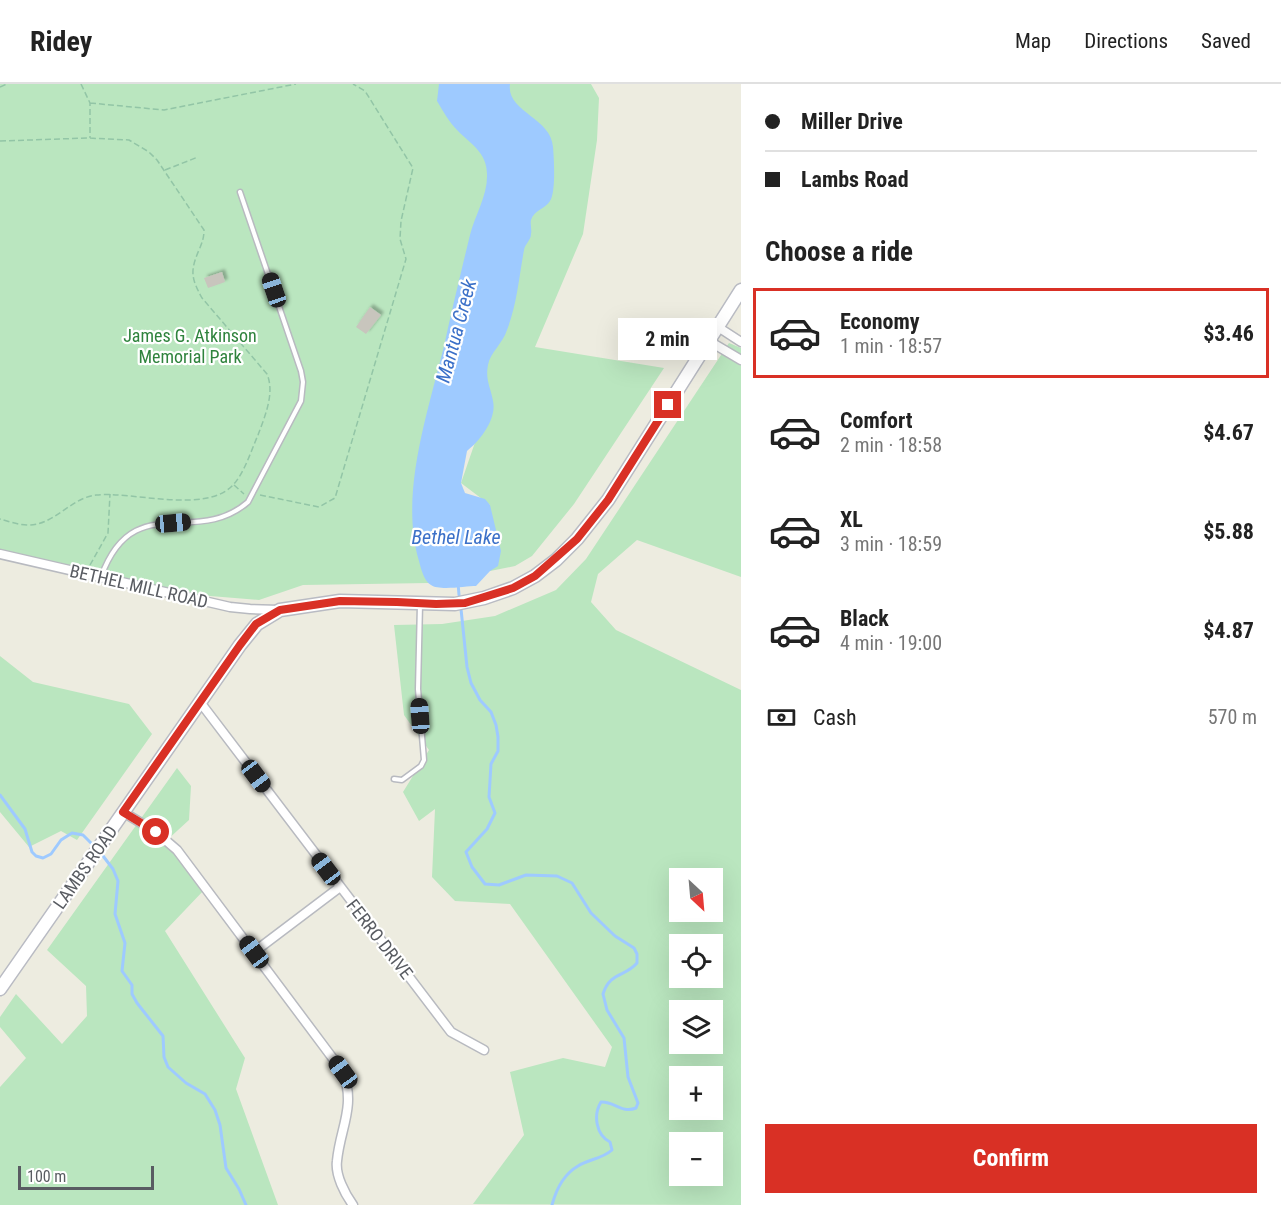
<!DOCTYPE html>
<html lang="en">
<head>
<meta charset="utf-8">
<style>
	body { margin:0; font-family:"Roboto Condensed",sans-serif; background:#f2f2f2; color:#222; height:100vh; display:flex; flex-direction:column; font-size:22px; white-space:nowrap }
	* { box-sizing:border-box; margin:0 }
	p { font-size:20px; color:#767676 }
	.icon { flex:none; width:33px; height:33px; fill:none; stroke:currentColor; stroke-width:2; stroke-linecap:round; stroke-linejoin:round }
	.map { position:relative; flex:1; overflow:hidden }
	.panel { display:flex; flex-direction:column; background:#fff; width:540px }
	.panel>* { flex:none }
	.hud { display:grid; align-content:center; height:132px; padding:0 24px; background:#fff }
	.needle { width:39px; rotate:154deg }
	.buttons { position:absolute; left:669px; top:784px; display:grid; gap:12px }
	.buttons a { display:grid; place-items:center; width:54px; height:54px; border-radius:0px; background:#fff; box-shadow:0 6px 24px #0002; font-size:30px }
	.scale { position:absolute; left:18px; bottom:15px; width:136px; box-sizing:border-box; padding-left:6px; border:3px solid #595c62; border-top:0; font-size:16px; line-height:21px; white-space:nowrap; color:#595c62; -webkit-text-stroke:4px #fff; paint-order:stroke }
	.end { position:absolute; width:27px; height:27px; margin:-14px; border:8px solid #d93025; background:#fff; box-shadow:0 0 0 3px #fff }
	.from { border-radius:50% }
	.bubble { position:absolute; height:42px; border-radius:0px; background:#fff; box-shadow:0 6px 24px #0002; font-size:20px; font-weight:700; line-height:42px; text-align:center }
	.car { position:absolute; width:18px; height:36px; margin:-18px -9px; border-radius:8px; box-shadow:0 0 4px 2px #0007; background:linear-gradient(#222 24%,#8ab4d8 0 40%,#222 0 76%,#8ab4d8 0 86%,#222 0) }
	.hud b { display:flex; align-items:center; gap:21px; height:57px; font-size:22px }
	.hud b+b { border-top:2px solid #e0e0e0 }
	.hud i { width:15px; height:15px; background:#222 }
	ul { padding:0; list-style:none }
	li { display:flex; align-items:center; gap:18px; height:90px; margin:0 12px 9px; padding:0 12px; border:3px solid transparent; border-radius:0px }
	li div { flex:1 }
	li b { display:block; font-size:22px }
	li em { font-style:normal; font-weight:700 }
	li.active { border-color:#d93025 }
	li>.icon { width:54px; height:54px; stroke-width:1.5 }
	h2 { padding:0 24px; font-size:27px; line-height:72px }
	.pay { display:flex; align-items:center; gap:15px; height:66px; padding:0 24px; font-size:22px }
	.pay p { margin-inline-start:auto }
	.primary-button { display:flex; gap:12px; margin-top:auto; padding:12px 24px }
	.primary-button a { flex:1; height:69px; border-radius:0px; background:#d93025; color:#fff; font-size:24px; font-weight:700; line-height:69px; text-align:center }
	header { display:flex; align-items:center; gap:36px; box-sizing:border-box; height:84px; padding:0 30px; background:#fff; border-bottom:2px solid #e0e0e0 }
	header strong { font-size:28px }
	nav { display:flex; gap:33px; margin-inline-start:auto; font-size:21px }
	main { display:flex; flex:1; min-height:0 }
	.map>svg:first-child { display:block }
	.green { fill:#bae6bf; fill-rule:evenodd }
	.water { fill:#9ecaff }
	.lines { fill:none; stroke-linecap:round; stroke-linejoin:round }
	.stream { stroke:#9ecaff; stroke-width:3 }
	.building { fill:#c8c5bd; filter:url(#shadow) }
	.service-casing { stroke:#b8bac0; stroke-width:7 }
	.minor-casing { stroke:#b8bac0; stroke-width:11 }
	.secondary-casing { stroke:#b9bbc3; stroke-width:15 }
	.path { stroke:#92c5a6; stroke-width:1.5; stroke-dasharray:6 3; stroke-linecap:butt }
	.service { stroke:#fff; stroke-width:4 }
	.minor { stroke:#fff; stroke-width:8 }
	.secondary { stroke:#fff; stroke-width:12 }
	.route { stroke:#d93025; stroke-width:8 }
	.labels { text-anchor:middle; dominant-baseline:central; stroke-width:4.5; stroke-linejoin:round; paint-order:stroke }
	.park-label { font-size:18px; fill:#2f833d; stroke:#fff }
	.street-label { font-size:18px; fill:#595c62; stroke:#fff }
	.water-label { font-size:20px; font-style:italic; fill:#3b70c8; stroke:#fff }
</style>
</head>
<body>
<header>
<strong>Ridey</strong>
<nav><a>Map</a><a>Directions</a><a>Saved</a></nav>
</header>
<main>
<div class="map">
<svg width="741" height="1121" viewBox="0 0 741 1121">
	<defs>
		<filter id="shadow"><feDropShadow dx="3" dy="-3" stdDeviation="1.5" flood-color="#0004"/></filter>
	</defs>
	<rect width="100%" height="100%" fill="#edece0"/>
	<path class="green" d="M0,0H591L599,14L597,56L583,150L535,263L664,284L574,420L532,472L515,482L485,488L490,421L461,399L491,312L419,366L429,499L303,501L259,516L198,511L0,467Z
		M729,259L741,264V493L637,456L598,490L591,518L616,546L741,606V1121L473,1120L524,1051L510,988L563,974L605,983L612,963L510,820L455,817L432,793L435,725L419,737L403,708L429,666L404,631L394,541L442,540L495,532L556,506L586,475ZM680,795H712V828H680ZM680,861H712V894H680ZM680,927H712V960H680ZM680,993H712V1026H680ZM680,1059H712V1092H680Z
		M0,572L33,598L129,620L152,650L77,756L61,747L29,763L0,728Z
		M177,684L191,702L189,736L166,757L205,805L165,847L245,974L236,1005L278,1121H0V1003L26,974L0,943V933L16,910L62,960L87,932L86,902L47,866Z"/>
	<path class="water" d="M439,0H510C506,28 551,33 553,63C554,75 556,108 550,117C545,125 534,126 531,136C530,141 532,145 531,150C531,156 525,160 524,166C519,193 517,220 507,246C503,259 490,269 488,281C485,296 491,304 493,317C497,335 480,357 467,367L461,399L465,409L485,415L490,421L501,467L498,482L490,487L476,502C466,502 439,507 431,501C424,497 421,485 419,477C399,411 428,328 444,262C452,225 461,188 470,151C475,131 488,111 487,90C487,69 471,60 458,47C449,38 443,27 437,17Z"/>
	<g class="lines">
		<path class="stream" d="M458,499L459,511
			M461,525L467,583L471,599L480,616L491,628L496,641L498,653V667L491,680L489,713L495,729L487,745L466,768L472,783L485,800L499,801L526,791L557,792L572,799L591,829L615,852L634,864L637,870V879C625,893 610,888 603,910L607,926L624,954L628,993L638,1019L636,1024C622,1030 614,1017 601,1018C593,1031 596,1051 610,1058L612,1066C602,1075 589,1075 578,1082C564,1090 556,1106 552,1121
			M0,711L25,745L32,768L36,772L43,774L51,770L61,756L72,749L83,751L95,763
			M100,768L113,785L118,797L115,830L125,859L122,887L132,901V910L137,919L163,952L164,973L168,983L186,999L205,1010L215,1026L220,1041L226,1084L239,1105L246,1121"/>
	</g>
	<path class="building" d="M222,188L225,198L208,204L204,194Z
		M370,223L381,231L366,250L356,243Z"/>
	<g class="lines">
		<g class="service-casing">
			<path id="service" d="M101,493C133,404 195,464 248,418L301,317L303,298L301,287L240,108
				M394,695L402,696L421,682L424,676L418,605L420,520"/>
		</g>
		<g class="minor-casing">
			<path id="minor" d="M718,243L741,258
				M709,257L741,276
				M0,470L230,523L250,525L279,526
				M200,618L451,948L484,966
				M123,728L156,748L177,766L343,988C356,1023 340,1044 337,1077C335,1091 345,1110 353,1121
				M254,868L340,803"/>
		</g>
		<g class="secondary-casing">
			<path id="secondary" d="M0,905L240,561L257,540L280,526L340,517L455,520L484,514L513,504L535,492L556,476L577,455L608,416L741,206"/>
		</g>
		<path class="path" d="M81,0L90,19V54
			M0,3L7,0
			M90,19L164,26L296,0
			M0,57L88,54L129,56L149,68L157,76L204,146C204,154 202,159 199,166C190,187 191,194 202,214L267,290C275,309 265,332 258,351C251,367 245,387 234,400C207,431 133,407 96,411C70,414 54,442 27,441C18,441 8,437 0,435
			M165,86L198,73
			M234,401L244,410
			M260,411L319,423L335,414L406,175L400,155L401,137L413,84L365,7L353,0
			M90,481L108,449L110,410"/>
		<use href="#service" class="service"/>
		<use href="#minor" class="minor"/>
		<use href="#secondary" class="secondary"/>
	</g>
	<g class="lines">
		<path class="route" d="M156,748L123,728L240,561L256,540L280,526L340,517L397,518L436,520L465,519L513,504L535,492L577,455L608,416L668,321"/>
	</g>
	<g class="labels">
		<g class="park-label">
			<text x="190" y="251">James G. Atkinson<tspan x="190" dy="21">Memorial Park</tspan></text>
		</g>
		<g class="street-label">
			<text transform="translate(139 502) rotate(13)">BETHEL MILL ROAD</text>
			<text transform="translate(85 783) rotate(-55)">LAMBS ROAD</text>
			<text transform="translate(380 855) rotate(52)">FERRO DRIVE</text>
		</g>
		<g class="water-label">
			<text transform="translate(456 247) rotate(-75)">Mantua Creek</text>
			<text x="456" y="453">Bethel Lake</text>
		</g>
	</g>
</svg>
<div class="buttons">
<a><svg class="needle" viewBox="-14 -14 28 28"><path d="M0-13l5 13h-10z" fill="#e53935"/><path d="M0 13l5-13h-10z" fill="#767676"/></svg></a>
<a><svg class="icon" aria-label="locate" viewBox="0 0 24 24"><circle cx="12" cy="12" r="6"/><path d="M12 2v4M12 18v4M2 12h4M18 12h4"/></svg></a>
<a><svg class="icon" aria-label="layers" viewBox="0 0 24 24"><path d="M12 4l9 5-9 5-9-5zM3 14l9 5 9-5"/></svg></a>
<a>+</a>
<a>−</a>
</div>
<div class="scale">100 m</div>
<i class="end from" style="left:156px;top:748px"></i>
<i class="end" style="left:668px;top:321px"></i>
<div class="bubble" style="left:618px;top:234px;width:99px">2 min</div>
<i class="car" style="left:274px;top:206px;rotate:341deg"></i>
<i class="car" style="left:173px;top:439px;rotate:85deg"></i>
<i class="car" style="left:420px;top:632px;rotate:356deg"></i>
<i class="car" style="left:256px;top:692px;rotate:143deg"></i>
<i class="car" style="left:326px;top:785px;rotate:323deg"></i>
<i class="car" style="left:254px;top:868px;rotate:323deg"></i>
<i class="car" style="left:343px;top:988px;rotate:324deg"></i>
</div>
<section class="panel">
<div class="hud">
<b><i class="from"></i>Miller Drive</b>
<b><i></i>Lambs Road</b>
</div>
<h2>Choose a ride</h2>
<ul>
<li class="active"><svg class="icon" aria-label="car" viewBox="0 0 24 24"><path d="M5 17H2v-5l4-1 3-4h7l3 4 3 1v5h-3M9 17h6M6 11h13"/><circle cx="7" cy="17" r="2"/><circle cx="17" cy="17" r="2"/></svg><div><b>Economy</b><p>1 min · 18:57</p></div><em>$3.46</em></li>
<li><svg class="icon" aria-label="car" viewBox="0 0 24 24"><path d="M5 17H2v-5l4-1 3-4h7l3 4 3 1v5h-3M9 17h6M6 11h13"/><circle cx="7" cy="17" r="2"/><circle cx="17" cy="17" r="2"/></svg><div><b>Comfort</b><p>2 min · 18:58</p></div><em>$4.67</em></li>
<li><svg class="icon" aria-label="car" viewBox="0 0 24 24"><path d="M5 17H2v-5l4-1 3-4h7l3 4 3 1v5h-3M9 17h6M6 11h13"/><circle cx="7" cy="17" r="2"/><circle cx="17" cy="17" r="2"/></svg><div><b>XL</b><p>3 min · 18:59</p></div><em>$5.88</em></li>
<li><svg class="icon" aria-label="car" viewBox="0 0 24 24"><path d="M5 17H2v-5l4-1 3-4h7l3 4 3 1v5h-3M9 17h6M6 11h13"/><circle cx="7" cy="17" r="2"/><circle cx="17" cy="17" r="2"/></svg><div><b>Black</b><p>4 min · 19:00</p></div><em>$4.87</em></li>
</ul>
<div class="pay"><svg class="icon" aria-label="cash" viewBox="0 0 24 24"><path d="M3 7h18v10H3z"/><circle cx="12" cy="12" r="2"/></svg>Cash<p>570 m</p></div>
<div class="primary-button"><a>Confirm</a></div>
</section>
</main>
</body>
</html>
